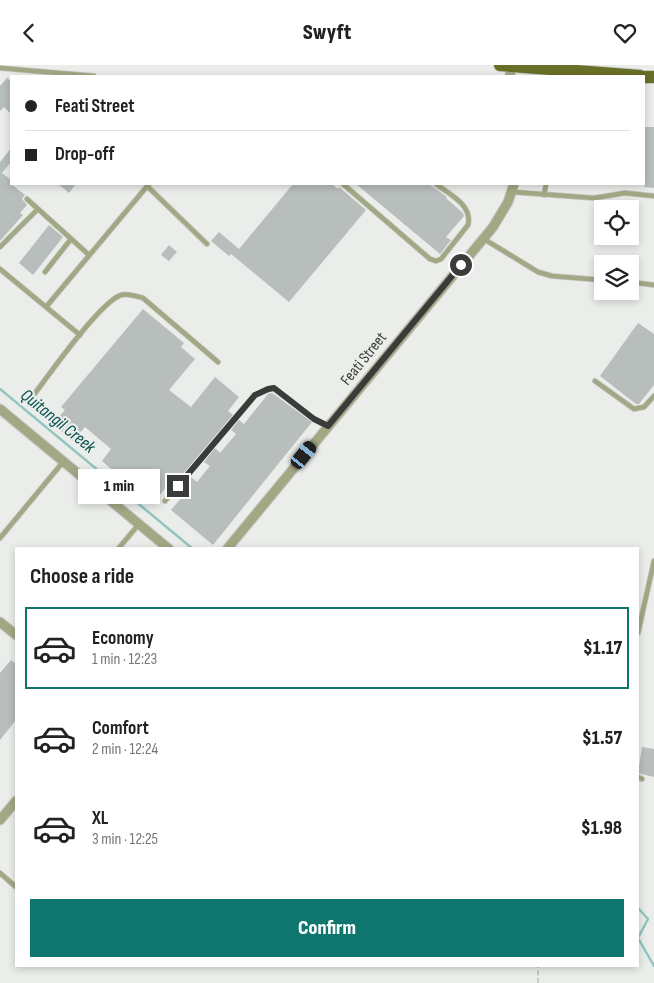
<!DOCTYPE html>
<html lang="en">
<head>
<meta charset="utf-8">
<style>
	body { margin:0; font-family:"Sofia Sans Condensed",sans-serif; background:#f2f2f2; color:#222; height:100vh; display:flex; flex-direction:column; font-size:19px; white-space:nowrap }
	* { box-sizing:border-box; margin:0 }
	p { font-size:16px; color:#767676 }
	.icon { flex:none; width:28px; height:28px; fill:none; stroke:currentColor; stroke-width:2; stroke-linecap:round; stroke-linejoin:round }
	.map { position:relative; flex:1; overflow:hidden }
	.side { position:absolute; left:15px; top:482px; width:624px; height:420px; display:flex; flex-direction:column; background:#fff; border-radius:0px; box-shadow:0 2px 8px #0003 }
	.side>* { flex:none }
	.banner { position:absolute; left:10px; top:10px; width:635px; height:110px; border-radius:0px; box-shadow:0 2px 8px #0003; display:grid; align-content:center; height:110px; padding:0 15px; background:#fff }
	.fabs { position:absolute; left:594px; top:135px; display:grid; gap:10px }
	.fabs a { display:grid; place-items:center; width:45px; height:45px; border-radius:0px; background:#fff; box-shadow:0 2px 8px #0003; font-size:25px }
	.end { position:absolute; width:22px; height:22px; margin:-11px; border:6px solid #3a3c3a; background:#fff; box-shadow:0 0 0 2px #fff }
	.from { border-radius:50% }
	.bubble { position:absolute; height:35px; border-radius:0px; background:#fff; box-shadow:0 2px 8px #0003; font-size:16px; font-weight:800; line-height:35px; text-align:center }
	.car { position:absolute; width:15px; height:30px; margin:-15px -8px; border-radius:6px; box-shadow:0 0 4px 1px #0007; background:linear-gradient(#222 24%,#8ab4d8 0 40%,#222 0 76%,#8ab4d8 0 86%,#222 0) }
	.banner b { display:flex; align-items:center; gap:18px; height:48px; font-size:19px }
	.banner b+b { border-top:1px solid #e0e0e0 }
	.banner i { width:12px; height:12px; background:#222 }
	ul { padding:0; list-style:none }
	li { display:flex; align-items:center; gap:15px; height:82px; margin:0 10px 8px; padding:0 5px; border:2px solid transparent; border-radius:0px }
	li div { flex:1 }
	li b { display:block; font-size:19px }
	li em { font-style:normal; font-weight:800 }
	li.current { border-color:#0f766e }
	li>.icon { width:45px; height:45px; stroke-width:1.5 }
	h2 { padding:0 15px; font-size:22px; line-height:60px }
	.primary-button { display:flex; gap:10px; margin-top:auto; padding:10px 15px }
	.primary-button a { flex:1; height:58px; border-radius:0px; background:#0f766e; color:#fff; font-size:20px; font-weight:800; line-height:58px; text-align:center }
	header { display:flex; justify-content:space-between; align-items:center; height:65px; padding:0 15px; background:#fff; font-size:22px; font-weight:800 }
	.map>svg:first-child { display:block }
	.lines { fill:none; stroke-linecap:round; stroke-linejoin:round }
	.stream { stroke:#92c4c1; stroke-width:2.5 }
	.building { fill:#b8bebb }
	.service-casing { stroke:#c7cac6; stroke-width:6 }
	.minor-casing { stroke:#c7cac6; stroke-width:11 }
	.primary-casing { stroke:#c7cac6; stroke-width:14 }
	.path { stroke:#a0a29f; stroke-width:1; stroke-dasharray:5 2.5; stroke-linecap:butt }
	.service { stroke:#a3a884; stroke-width:4.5 }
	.minor { stroke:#a3a884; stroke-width:9 }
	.primary { stroke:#686f26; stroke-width:12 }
	.route { stroke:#3a3c3a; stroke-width:6 }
	.labels { text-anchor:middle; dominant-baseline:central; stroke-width:4.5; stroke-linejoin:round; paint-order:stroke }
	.street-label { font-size:16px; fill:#3a3c3a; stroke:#eaede9 }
	.water-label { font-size:18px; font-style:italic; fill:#065250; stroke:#eaede9 }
</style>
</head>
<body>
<header><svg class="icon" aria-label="back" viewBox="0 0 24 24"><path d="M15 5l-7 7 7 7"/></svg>Swyft<svg class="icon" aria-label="heart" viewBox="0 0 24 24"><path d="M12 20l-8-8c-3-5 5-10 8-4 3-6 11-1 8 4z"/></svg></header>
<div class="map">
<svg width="654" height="918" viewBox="0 0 654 918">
	<rect width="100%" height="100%" fill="#eaede9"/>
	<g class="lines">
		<path class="stream" d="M0,324L193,484
			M638,843L648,854L638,873L654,901"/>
	</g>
	<path class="building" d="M7,13L11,16V49L4,42L0,46V21Z
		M644,62H654V123L644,122Z
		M11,83V97L2,108L11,115V119L25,130L22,134L27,140L20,148L23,150L0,176V97Z
		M58,119H76L69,128Z
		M293,119H332L338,124L339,122L366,145L289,237L231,189L229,191L211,176L219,167L239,184Z
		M356,119H429L447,132L446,133L463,148L464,151L446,172L451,175L440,189Z
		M49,160L63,172L33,210L19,198Z
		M169,180L177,187L169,196L161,190Z
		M143,244L184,278L181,282L195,294L169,325L191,342L215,312L239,332L228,346L233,350L176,417L173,414L154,437L130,417L128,419L102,396L111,384L85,362L73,376L53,359L65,345L61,342Z
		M638,258L654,269V320L639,339H636L600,311Z
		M272,328L312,357L213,480L171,445L187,426L182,422L191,412L197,417L210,401L204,397L215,383L220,388L236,369L231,365L239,355L244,359L268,329Z
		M11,595L16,599V655L0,675V608Z
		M642,682L654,684V712L638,708Z"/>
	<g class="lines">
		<g class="service-casing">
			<path id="service" d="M0,3L94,11
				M343,119L430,194L436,196L441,194L468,160C473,140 449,129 436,119
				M147,121L207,179
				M512,127L594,133L625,128L654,131
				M544,130L546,119
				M27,134L89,190
				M484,174L538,207L552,211L602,215
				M0,182L38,144
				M0,204L46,242L149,119
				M45,207L71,174
				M630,217L654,220
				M46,242L80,270
				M595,316L634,344L644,342L654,331
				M33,331C48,311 100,237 121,230C127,228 136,231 143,233L218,297
				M165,436L255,330L273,323L314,354L328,361
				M0,473L63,397
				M118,484L139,459
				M638,568L654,496
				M638,712L642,714
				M0,808L16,822"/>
		</g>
		<g class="minor-casing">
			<path id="minor" d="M510,11L511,1
				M0,344L169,484
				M227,484L493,162L508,137L514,119
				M0,557L16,570
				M0,755L16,736"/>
		</g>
		<g class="primary-casing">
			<path id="primary" d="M500,0L640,11
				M644,12H654"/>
		</g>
		<path class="path" d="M538,918V901"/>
		<use href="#service" class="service"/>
		<use href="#minor" class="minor"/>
		<use href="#primary" class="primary"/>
	</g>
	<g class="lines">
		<path class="route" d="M178,421L255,330L268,324L274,323L314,354L328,361L461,200"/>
	</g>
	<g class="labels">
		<g class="street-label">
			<text transform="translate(364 294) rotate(-51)">Feati Street</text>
		</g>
		<g class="water-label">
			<text transform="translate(58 356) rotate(39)">Quitangil Creek</text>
		</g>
	</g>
</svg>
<div class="fabs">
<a><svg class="icon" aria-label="locate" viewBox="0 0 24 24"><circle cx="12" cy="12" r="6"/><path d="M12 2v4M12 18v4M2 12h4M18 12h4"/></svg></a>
<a><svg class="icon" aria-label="layers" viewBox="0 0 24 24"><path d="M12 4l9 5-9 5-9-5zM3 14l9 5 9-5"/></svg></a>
</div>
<i class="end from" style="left:461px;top:200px"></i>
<i class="end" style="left:178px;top:421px"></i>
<div class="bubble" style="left:78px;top:404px;width:82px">1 min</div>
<i class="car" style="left:304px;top:390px;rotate:39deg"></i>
<div class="banner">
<b><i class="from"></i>Feati Street</b>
<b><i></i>Drop-off</b>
</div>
<section class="side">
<h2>Choose a ride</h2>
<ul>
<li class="current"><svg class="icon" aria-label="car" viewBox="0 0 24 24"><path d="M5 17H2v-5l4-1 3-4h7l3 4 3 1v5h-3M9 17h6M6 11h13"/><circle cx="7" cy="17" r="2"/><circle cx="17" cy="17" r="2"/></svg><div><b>Economy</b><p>1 min · 12:23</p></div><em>$1.17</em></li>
<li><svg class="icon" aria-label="car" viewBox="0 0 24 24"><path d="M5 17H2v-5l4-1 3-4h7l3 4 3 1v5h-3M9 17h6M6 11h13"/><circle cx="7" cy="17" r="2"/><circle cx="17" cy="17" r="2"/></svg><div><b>Comfort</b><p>2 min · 12:24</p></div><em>$1.57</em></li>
<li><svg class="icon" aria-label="car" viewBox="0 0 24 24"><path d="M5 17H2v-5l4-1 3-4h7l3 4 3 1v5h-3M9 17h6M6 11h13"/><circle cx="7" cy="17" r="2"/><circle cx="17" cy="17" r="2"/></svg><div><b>XL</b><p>3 min · 12:25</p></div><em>$1.98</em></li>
</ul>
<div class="primary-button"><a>Confirm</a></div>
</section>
</div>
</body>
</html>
